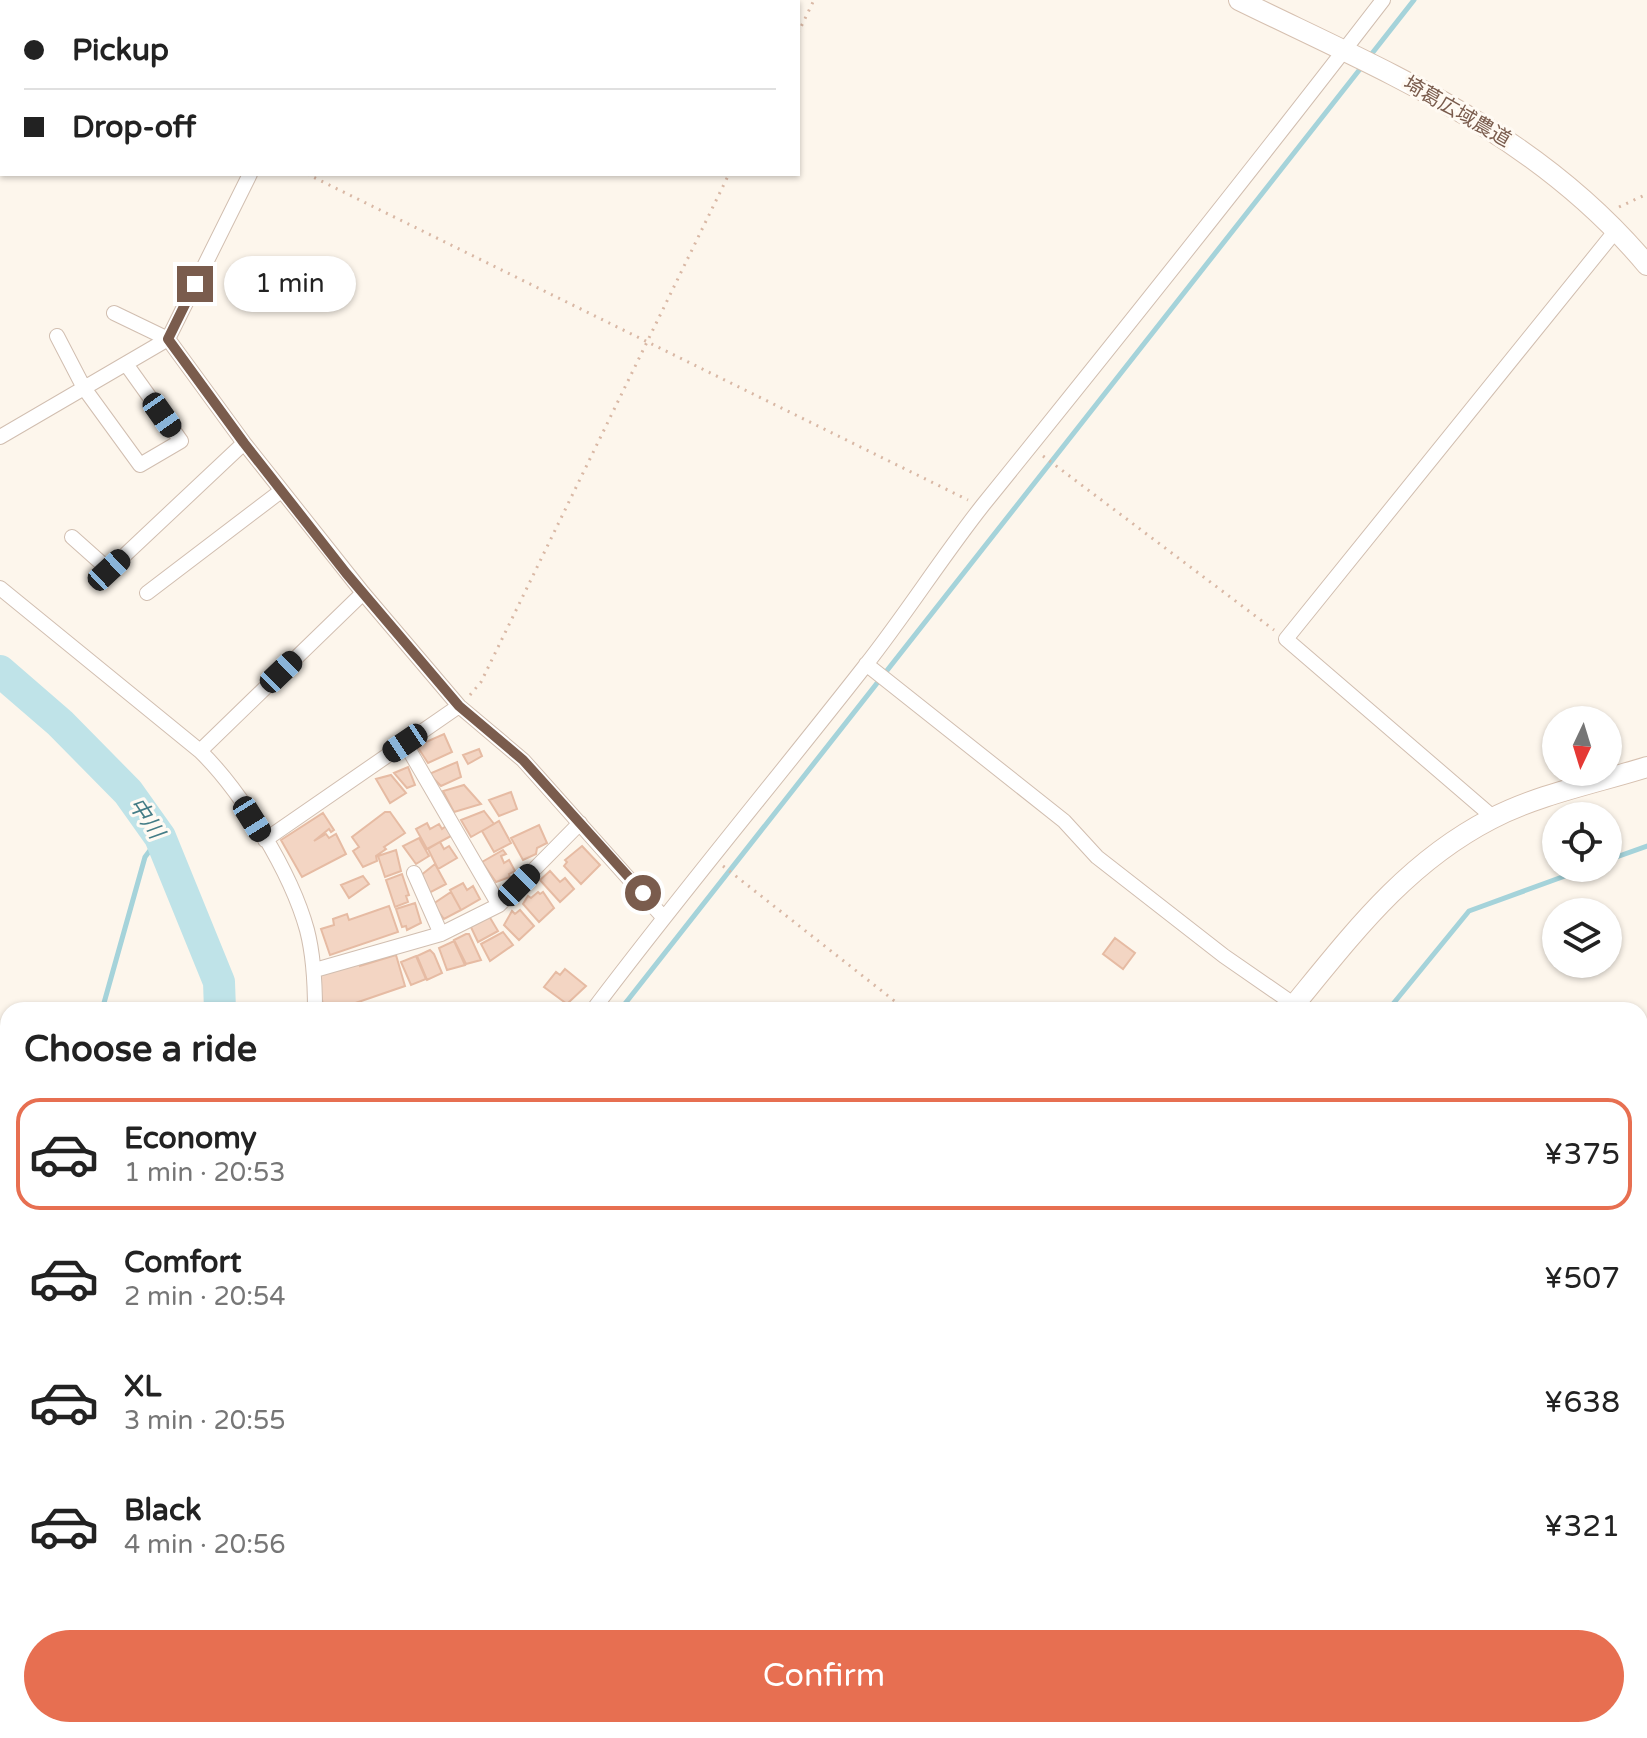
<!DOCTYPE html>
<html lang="en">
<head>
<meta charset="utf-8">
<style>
	body { margin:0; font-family:"Varela Round","Noto Sans JP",sans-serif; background:#f2f2f2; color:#222; height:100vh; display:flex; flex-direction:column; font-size:30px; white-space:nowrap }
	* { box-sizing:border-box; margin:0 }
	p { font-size:26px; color:#767676 }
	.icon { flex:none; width:44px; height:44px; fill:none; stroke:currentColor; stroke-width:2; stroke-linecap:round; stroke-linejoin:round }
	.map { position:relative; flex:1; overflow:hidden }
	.details { position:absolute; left:0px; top:1002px; width:1648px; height:736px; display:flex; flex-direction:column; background:#fff; border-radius:24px 24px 0 0; box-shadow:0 2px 6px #0004 }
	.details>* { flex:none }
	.guide { position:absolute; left:0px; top:0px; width:800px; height:176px; box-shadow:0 2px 6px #0004; display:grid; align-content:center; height:176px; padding:0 24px; background:#fff }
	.needle { width:52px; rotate:184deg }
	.buttons { position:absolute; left:1542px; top:706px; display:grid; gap:16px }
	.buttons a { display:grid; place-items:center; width:80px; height:80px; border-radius:50%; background:#fff; box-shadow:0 2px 6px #0004; font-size:40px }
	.end { position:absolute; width:36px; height:36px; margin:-18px; border:10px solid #7a5c4d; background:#fff; box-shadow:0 0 0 4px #fff }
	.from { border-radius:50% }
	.bubble { position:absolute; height:56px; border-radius:28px; background:#fff; box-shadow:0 2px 6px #0004; font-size:26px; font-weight:600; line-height:56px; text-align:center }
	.car { position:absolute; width:24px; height:48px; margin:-24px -12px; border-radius:10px; box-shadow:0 0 6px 2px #0007; background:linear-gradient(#222 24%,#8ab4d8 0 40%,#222 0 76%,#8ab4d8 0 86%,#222 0) }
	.guide b { display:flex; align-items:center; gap:28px; height:76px; font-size:30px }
	.guide b+b { border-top:2px solid #e0e0e0 }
	.guide i { width:20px; height:20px; background:#222 }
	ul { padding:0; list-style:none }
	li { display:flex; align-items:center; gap:24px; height:112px; margin:0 16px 12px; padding:0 8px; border:4px solid transparent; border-radius:24px }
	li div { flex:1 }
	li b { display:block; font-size:30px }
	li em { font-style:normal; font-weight:600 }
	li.on { border-color:#e76f51 }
	li>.icon { width:72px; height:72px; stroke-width:1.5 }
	h2 { padding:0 24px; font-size:36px; line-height:96px }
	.button { display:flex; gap:16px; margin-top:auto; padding:16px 24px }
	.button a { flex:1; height:92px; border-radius:48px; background:#e76f51; color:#fff; font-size:32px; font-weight:600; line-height:92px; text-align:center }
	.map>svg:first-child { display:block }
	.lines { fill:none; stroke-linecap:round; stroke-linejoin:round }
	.stream { stroke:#a5d3da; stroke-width:5 }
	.river { stroke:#bfe3e8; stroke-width:32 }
	.building { fill:#f3d5c3; stroke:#e6bba3; stroke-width:2 }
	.street-casing { stroke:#d1beb0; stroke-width:16 }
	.secondary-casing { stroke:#d6c0b0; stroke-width:22 }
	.path { stroke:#d9b8a5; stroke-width:3; stroke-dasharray:2 6; stroke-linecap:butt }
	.street { stroke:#fff; stroke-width:14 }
	.secondary { stroke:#fff; stroke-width:20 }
	.route { stroke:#7a5c4d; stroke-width:10 }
	.labels { text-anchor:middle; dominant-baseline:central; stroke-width:6; stroke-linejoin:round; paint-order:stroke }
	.street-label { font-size:20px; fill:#7a5c4d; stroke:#fffaf3 }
	.water-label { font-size:22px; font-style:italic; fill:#437c86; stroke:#fffaf3 }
</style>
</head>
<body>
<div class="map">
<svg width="1647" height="1738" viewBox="0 0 1647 1738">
	<rect width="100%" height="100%" fill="#fdf6ec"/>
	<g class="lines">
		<path class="stream" d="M1370,56L1414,0
			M1608,860L1647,846
			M102,1010L145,857L160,837
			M620,1010L1364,64
			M1388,1010L1469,911L1587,868
			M0,1196L8,1206
			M0,1273L8,1242
			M0,1349L8,1314
			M314,1730V1738
			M782,1738L788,1730"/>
		<path class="river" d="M0,671L60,723L128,792L160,837L219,982L220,1010
			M739,1730L748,1738
			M205,1738V1730"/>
	</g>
	<path class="building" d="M444,734L452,752L428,763L417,746Z
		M479,749L482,756L468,764L463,755Z
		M457,762L461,777L441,786L429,774Z
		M408,767L415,785L407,788L394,773Z
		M391,775L406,793L390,803L376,779Z
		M464,785L481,804L454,812L443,791Z
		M511,792L517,809L499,816L489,800Z
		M484,811L494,824L471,837L461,820Z
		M385,812H390L405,833L384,847L386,849L376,856L377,861L363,867L353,851L359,847L352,837Z
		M323,813L334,830L331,832L329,829L314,841L326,834L329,838L336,834L346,854L302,877L281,840Z
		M499,821L511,843L494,852L482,831Z
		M427,823L430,829L439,824L442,829L446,826L451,836L427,849L416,829Z
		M539,825L547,843L537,848L536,854L523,860L511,838Z
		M419,838L429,856L416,864L403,846Z
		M440,842L444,849L449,846L457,858L438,869L428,849Z
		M582,846L600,865L581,884L564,866L567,862L565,860Z
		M396,850L401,871L385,877L378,856Z
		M503,850L506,854L501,856L504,863L509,860L515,871L509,874L510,877L496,882L482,862Z
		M435,864L446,884L429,893L420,876Z
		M550,871L560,882L565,878L574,889L560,902L540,880Z
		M402,874L409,895L406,896L408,902L395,907L386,880Z
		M363,876L369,884L349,898L341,885Z
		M463,883L467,890L473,886L480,899L461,910L450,890Z
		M451,892L461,910L444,919L433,904Z
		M538,892L540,894L543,892L554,908L539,922L523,904L528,896L531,898Z
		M415,903L421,923L407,930L406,926L402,927L396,909Z
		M389,906L398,932L330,955L321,929L334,925L333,919L347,914L349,920Z
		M520,910L534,926L519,940L504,925L512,911L515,914Z
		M489,916L498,931L478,942L469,923Z
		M503,932L513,945L490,961L481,944Z
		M466,934H469L481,960L466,964L454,940Z
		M1115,938L1135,953L1123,969L1103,954Z
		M454,941L465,965L447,970L439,948Z
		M430,950L434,954L442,973L427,980L417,956Z
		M396,955L405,986L335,1010H324L318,980L323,972L359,961L360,966Z
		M416,956L426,979L411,985L401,962Z
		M565,969L586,986L567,1004L544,987L556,972L560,975Z
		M107,1730H132V1738H108Z
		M1214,1730H1255V1732L1218,1738Z
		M1257,1730H1298L1299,1735L1259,1738Z"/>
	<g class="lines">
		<g class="street-casing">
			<path id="street" d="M331,2L332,0
				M114,313L168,339L244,443L363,593L459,706L523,760L663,917
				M57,336L84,388L140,465L181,441L126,364
				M0,437L168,339L250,174
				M72,537L109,570L244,443
				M0,588L200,751C242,792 291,872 307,930C314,957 315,983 315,1010
				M147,593L281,491
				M866,664L1064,821L1097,857L1224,956L1302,1010
				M405,743L499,905
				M200,751L363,593
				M1494,818L1286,639L1617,229
				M265,840L459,706
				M414,873L441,934
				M315,970L441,934L499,905L580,823
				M593,1010C681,893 775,781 865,666C906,614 942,557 983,505C1118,338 1252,170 1383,0
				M1640,1093L1647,1092
				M1640,1550L1647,1549
				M291,1730V1738
				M1467,1730L1468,1738"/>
		</g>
		<g class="secondary-casing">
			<path id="secondary" d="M1239,0C1390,74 1536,132 1647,265
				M1290,1010C1351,936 1404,864 1491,819C1539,794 1596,783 1647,767
				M677,1738L684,1730"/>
		</g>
		<path class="path" d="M0,24L2,25
			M798,33L814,0
			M307,174L968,500
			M1619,207L1647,194
			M1043,456L1274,630
			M470,695L481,682L729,174
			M723,866L906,1010
			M786,1730L795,1738
			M0,1735L19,1738
			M798,1738L805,1730"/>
		<use href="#street" class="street"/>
		<use href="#secondary" class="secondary"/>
	</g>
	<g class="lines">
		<path class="route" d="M195,284L168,339L244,443L346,573L459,706L523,760L643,893"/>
	</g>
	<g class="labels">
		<g class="street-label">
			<text transform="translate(1457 112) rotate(30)">埼葛広域農道</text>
		</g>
		<g class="water-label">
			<text transform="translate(146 818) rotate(56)">中川</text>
		</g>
	</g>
</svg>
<div class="buttons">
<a><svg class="needle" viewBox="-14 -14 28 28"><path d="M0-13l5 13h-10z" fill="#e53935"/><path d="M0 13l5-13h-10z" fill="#767676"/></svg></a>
<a><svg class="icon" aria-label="locate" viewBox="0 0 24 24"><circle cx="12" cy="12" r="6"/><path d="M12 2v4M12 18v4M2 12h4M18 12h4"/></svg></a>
<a><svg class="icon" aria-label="layers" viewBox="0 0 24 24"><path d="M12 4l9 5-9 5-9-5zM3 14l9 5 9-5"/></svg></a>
</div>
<i class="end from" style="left:643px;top:893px"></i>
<i class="end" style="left:195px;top:284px"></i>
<div class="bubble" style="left:224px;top:256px;width:132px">1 min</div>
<i class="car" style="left:162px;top:415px;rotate:145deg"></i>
<i class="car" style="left:109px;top:570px;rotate:47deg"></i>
<i class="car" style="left:281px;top:672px;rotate:46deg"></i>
<i class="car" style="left:405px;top:743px;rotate:236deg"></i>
<i class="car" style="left:252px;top:819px;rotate:148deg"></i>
<i class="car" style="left:519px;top:885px;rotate:45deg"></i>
<div class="guide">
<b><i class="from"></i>Pickup</b>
<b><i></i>Drop-off</b>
</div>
<section class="details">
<h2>Choose a ride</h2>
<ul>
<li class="on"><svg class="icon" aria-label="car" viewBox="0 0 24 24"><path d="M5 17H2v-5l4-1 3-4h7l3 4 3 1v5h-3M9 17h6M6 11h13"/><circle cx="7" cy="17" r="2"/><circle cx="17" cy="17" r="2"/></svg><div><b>Economy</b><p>1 min · 20:53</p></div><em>¥375</em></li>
<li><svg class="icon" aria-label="car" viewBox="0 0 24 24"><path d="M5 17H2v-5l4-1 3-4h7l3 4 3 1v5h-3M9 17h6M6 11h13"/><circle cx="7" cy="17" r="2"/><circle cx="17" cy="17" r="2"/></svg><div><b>Comfort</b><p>2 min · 20:54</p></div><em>¥507</em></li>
<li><svg class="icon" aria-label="car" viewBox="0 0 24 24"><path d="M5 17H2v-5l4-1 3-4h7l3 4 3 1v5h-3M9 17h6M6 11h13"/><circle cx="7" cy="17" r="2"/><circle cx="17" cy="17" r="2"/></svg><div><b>XL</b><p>3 min · 20:55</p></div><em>¥638</em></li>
<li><svg class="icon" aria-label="car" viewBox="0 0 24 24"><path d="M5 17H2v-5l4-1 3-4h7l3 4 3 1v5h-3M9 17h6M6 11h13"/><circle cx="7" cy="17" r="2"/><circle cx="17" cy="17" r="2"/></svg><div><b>Black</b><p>4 min · 20:56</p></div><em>¥321</em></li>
</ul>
<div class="button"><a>Confirm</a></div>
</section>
</div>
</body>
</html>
